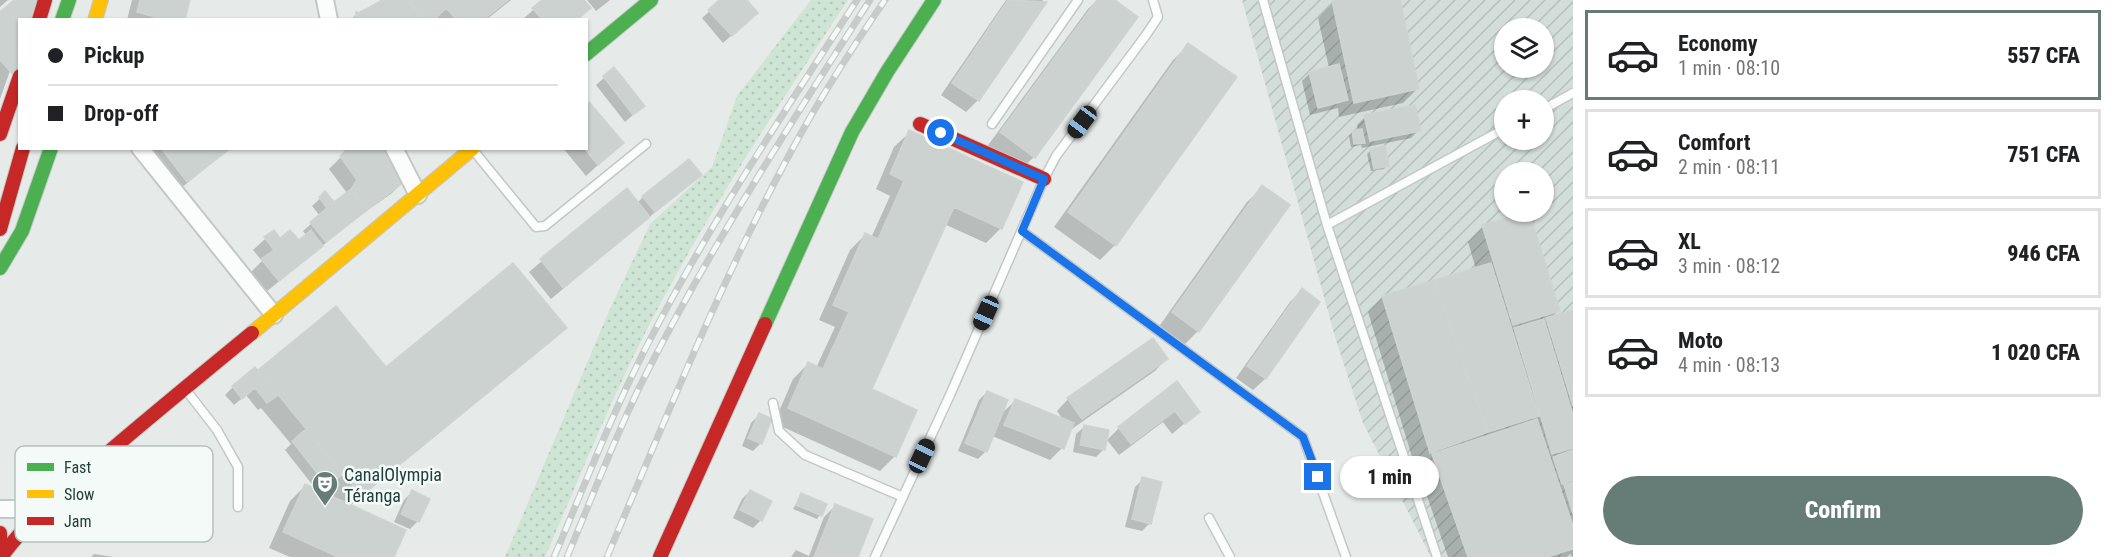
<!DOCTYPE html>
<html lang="en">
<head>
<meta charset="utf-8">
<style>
	body { margin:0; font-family:"Roboto Condensed",sans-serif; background:#f2f2f2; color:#202124; height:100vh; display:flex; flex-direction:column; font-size:22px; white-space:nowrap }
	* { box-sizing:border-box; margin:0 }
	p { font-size:20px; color:#757577 }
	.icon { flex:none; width:33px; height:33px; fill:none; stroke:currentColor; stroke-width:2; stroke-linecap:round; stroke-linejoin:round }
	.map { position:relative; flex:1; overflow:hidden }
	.side { display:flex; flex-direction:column; background:#fff; width:540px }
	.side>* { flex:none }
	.banner { position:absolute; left:18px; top:18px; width:570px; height:132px; border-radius:0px; box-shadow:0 2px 4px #0004; display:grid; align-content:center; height:132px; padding:0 30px; background:#fff }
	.controls { position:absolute; left:1494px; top:18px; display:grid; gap:12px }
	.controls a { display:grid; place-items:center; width:60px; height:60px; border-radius:50%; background:#fff; box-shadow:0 2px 4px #0004; font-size:30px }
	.end { position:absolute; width:27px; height:27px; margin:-14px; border:8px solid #1a73e8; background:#fff; box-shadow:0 0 0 3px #fff }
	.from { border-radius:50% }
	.bubble { position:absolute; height:42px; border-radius:21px; background:#fff; box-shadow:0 2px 4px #0004; font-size:20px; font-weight:800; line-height:42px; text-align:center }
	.car { position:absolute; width:18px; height:36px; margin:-18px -9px; border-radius:8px; box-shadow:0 0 4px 2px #0007; background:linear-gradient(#222 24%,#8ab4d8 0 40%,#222 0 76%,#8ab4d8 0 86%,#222 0) }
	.banner b { display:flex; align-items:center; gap:21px; height:57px; font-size:22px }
	.banner b+b { border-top:2px solid #e0e0e0 }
	.banner i { width:15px; height:15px; background:#202124 }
	ul { padding:10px 0 0; list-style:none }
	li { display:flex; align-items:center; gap:18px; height:90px; margin:0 12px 9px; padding:0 18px; border:3px solid #e0e0e0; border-radius:0px }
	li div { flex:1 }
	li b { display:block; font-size:22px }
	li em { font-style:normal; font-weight:800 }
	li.selected { border-color:#667c77 }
	li>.icon { width:54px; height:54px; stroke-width:1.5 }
	.action { display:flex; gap:12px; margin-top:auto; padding:12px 30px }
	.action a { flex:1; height:69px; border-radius:36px; background:#667c77; color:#fff; font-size:24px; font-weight:800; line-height:69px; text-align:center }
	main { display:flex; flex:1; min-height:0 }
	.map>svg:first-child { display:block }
	.industrial { fill:url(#industrial-furrows); fill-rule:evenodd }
	.grass { fill:url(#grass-dots) }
	.shadow { fill:#0003; fill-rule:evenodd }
	.building { fill:#ccd2d0; stroke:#ced4d2; stroke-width:1.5 }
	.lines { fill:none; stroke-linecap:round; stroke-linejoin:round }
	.lane-casing { stroke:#c3c8c6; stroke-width:11 }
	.street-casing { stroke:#c3c8c6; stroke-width:20 }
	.fast-casing { stroke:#c1c9c6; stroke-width:16 }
	.slow-casing { stroke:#c1c9c6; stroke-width:16 }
	.jam-casing { stroke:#c1c9c6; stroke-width:16 }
	.lane { stroke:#fbfcfc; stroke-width:8 }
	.street { stroke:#fbfcfc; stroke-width:16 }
	.fast { stroke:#4caf50; stroke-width:14 }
	.slow { stroke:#ffc107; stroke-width:14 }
	.jam { stroke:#c62828; stroke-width:14 }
	.rail-casing { stroke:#c7cccb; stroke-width:7 }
	.rail { stroke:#f4faf7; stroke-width:4.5; stroke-dasharray:14; stroke-linecap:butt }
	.route { stroke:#1a73e8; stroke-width:8 }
	.labels { text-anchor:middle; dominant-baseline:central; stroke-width:5; stroke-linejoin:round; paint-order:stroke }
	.poi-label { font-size:18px; fill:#21403a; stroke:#f4faf7; text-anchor:start }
	.key { fill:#f4faf7; stroke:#b5c2be; stroke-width:1.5 }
	.key-label { font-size:16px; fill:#21403a }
</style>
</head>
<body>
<main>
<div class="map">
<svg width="1573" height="557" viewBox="0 0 1573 557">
	<defs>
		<pattern id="industrial-furrows" width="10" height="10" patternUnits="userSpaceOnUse" patternTransform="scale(1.5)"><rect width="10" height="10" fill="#d3ddd9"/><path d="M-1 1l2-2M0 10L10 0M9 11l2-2" fill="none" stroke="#b5bfbb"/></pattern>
		<pattern id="grass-dots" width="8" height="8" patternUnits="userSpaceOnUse" patternTransform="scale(1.5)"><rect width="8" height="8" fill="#cee5d6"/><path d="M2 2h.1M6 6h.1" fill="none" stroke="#b1c6b8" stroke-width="1.8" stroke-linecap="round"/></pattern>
	</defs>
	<rect width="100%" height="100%" fill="#e6ebe9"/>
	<path class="industrial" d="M1242,0H1573V557H1431L1363,423L1335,337ZM1504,28H1544V68H1504ZM1504,100H1544V140H1504ZM1504,172H1544V212H1504Z"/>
	<path class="grass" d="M811,0H848C784,97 719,195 664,297C618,381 583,470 545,557H505L609,311L650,224L712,167L737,96Z"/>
	<path class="shadow" d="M0,0H8L0,7Z
		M16,0L20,20V50L16,54L0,99V14Z
		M132,0H189L184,20H127Z
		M380,0H511L486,20H351L357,13L381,1Z
		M544,0H583L589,8L578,20H522Z
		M587,0H610L596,11Z
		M722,0H745L748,21L723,43L702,18Z
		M1006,0H1042L1045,2L978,100L966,112L941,95Z
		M1097,0H1112L1034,157L1018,172L986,148L1088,9Z
		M1346,0H1399L1418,88L1403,103L1339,117L1338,108L1310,115L1302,81L1310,73L1329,68L1318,18L1333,3Z
		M1189,45L1115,245L1100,260L1054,227L1173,60Z
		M614,69L643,106L625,122L596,85Z
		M1365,117L1419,130L1411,138L1362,148L1361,145L1351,147L1349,136L1353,132L1358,131L1357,125Z
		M910,132L1001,228L986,243L944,224L870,390L895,456L880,471L774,423L793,379L808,364L816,368L835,327L819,320L850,250L865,235L871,238L890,196L876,189L894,147Z
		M622,143L586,176L563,148H586Z
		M143,148H230L175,193Z
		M1371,150L1387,165L1384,169L1371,171L1367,154Z
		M341,157L404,181L392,193L354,220L266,292L251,272L262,261L253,250L273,232L280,240L299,242L307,236L303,231L320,216L312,206L325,194L334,205L347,193L329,169Z
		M700,175L551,299L529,272L626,190L637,203L643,197Z
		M1263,187L1198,331L1183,346L1158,328L1247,202Z
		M1483,227L1558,311L1550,319L1573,312V557L1570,554L1567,557H1448L1418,470L1424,464L1415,467L1368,312L1383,297L1476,269L1468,242Z
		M1302,290L1318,302L1265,379L1253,390L1236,378L1290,302Z
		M336,308L386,369L565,327L549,343L350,506L392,557H290L269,548L290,501L305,486L318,492L285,450L291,444L261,408L258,410L246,395L234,405L225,395L233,387L258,372ZM327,488L337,500L321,493Z
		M1166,359L1155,371L1069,431L1062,448L1050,460L992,436L986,451L978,459L958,451L979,400L987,392L1000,415L1015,401L1063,420L1057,411L1068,399Z
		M1177,384L1198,412L1172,434L1163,422L1119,455L1107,440L1119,428Z
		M759,415L761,443L753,451L742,446L751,423Z
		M1084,427L1104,449L1096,457L1073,452L1076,434Z
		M1143,479L1150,523L1142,531L1125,527L1135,487Z
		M750,491L761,520L753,528L733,518L742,499Z
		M412,492L418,521L410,529L394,522L404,500Z
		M801,495L820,515L817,519L793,509Z
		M835,506L856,557H791L796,550L809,556L824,517Z
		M94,554L114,557H91Z"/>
	<path class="building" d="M14,0H42L36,20H20V49L17,55L20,57V71L17,79L0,60V12Z
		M140,0H190L185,20H165L137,12Z
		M382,0H407L423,20H355L356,12L360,13Z
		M409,0H508L483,20H457L446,8L434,20H424Z
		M542,0H584L591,8L577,20H543L532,8Z
		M719,0H747L758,13L732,36L708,10Z
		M1008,0L1047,2L979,101L952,83Z
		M1097,0H1115L1138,17L1035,158L1000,132Z
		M1339,0H1400L1419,89L1354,103L1332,1Z
		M1188,43L1237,77L1116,246L1068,212Z
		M1339,64L1348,100L1318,108L1309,72Z
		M614,67L645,106L633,115L603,76Z
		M589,102L624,143L598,165L584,148H586V105Z
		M1415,105L1421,131L1370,141L1364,115Z
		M1362,129L1365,143L1354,144L1352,131Z
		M909,130L1023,182L1002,229L954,207L872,389L917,410L896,457L788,408L808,362L823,369L849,312L833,305L865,233L878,239L904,181L890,174Z
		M1385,146L1389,166L1374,169L1370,149Z
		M161,148H231L187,182Z
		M348,148H387L405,181L367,210L351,189L357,180L340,156Z
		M689,159L702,175L655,212L642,196Z
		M1262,185L1290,205L1199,332L1172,312Z
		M627,188L650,217L563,288L540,259Z
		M351,189L367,210L326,242L310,222L327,208L319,197L325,191L334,202Z
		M1529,212L1560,311L1513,325L1482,225Z
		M274,230L280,238L290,230L299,240L311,230L323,246L279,281L261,259L274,250L264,237Z
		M513,263L567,328L361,496L258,370L336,306L386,367Z
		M1491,263L1539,416L1488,432L1434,280Z
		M1434,280L1488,432L1430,453L1382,296Z
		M1302,288L1320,302L1266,379L1247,366Z
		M1573,310V406L1546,318Z
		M1544,319L1573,415V448L1552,454L1514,328Z
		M1153,338L1168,359L1082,419L1067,398Z
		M255,367L278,395L267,403L255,388L242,399L232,386Z
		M1177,381L1200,412L1185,424L1175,411L1131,444L1118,427Z
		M987,391L1008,400L987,452L965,443Z
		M1015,399L1074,423L1064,449L1004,425Z
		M759,413L772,419L762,444L748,438Z
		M1537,419L1573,526V549L1547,557H1468L1432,454Z
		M1084,425L1109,430L1105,450L1080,445Z
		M306,429L343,474L328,487L292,441Z
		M1573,450V480L1562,484L1553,457Z
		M1142,477L1162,482L1151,524L1132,519Z
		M1573,482V514L1564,485Z
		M305,484L406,530L394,557H338L283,532Z
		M412,490L430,499L419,522L401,514Z
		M750,490L772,501L762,521L740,510Z
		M801,493L827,504L822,516L796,505Z
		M835,504L873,519L858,557H814Z"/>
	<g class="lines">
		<g class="lane-casing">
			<path id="lane" d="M1263,0L1327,225L1437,557
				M1544,109L1573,93
				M992,124L1078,0
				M473,150L536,227L545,226L646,144
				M1327,225L1504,129
				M1022,231L1303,437L1346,557
				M186,390L217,430L238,467V507
				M773,403L779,431L805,455L903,497
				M1209,518L1230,557
				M875,557L950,395L1044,179L1056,156L1146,35L1158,17L1153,0"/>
		</g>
		<g class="street-casing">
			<path id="street" d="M325,0L329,20
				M140,148L274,315
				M394,148L418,195
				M0,509H17L53,498"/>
		</g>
		<g class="fast-casing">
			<path id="fast" d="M62,20L69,0
				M586,54L651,0
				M0,268L22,231L51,148
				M765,324L852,132L887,72L934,0"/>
		</g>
		<g class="slow-casing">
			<path id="slow" d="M95,20L101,0
				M252,333L473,148"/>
		</g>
		<g class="jam-casing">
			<path id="jam" d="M39,20L45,0
				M920,124L1044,179
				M0,134L20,76
				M0,229L23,148
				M0,533V550
				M1,557C29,519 67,488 103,457C152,415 202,374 252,333
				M660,557L765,324"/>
		</g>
		<use href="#lane" class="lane"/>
		<use href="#street" class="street"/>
		<use href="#fast" class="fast"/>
		<use href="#slow" class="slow"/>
		<use href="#jam" class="jam"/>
		<g class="rail-casing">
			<path id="rail" d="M554,557C579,499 602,439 629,382C692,250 777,123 857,0
				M567,557C591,500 613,442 640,386C707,252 789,126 870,0
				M607,557C664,423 718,287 787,159C816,104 850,51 885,0"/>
		</g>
		<use href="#rail" class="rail"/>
	</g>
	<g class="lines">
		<path class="route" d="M941,133L1044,179L1022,231L1303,437L1318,477"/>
	</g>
	<defs>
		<g id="theatre-pin" transform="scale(1.35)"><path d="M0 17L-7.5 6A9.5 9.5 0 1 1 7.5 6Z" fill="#667c77" stroke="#f4faf7"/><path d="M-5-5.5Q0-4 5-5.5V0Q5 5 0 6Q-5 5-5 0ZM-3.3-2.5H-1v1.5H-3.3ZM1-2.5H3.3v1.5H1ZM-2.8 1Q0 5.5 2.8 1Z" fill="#fff"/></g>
	</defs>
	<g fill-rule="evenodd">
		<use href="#theatre-pin" x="325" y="484"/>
	</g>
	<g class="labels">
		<g class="poi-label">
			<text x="344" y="474">CanalOlympia<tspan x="344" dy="21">Téranga</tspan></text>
		</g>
	</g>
	<rect x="15" y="446" width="198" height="96" rx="9" class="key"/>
	<rect x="27" y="463" width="27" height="8" fill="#4caf50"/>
	<rect x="27" y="490" width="27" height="8" fill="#ffc107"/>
	<rect x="27" y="517" width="27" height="8" fill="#c62828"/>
	<g class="key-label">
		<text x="64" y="473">Fast</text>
		<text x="64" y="500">Slow</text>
		<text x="64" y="527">Jam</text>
	</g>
</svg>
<div class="controls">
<a><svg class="icon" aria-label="layers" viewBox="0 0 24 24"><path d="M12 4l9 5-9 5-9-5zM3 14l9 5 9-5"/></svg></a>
<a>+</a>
<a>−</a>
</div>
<i class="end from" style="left:941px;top:133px"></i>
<i class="end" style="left:1318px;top:477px"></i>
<div class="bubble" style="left:1340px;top:456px;width:99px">1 min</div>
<i class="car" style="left:1082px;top:122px;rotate:217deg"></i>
<i class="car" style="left:986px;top:313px;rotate:204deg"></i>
<i class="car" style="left:922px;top:456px;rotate:25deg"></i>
<div class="banner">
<b><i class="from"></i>Pickup</b>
<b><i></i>Drop-off</b>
</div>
</div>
<section class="side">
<ul>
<li class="selected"><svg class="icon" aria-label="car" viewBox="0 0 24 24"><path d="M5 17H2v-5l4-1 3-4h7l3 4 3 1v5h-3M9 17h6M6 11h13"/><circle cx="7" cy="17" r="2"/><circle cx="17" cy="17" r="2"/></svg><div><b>Economy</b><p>1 min · 08:10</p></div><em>557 CFA</em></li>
<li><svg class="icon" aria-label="car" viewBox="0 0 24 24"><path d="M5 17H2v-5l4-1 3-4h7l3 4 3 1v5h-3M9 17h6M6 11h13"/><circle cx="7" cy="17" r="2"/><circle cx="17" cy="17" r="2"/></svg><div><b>Comfort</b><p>2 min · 08:11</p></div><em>751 CFA</em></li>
<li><svg class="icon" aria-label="car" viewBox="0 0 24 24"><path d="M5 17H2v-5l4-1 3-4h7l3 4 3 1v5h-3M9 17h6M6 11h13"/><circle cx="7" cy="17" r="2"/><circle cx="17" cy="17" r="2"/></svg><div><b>XL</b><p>3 min · 08:12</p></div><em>946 CFA</em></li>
<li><svg class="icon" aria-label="car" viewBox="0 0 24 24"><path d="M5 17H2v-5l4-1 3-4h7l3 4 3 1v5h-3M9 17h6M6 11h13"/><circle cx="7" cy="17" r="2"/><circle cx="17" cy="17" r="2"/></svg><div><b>Moto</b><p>4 min · 08:13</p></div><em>1 020 CFA</em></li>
</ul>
<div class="action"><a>Confirm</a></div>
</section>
</main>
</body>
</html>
